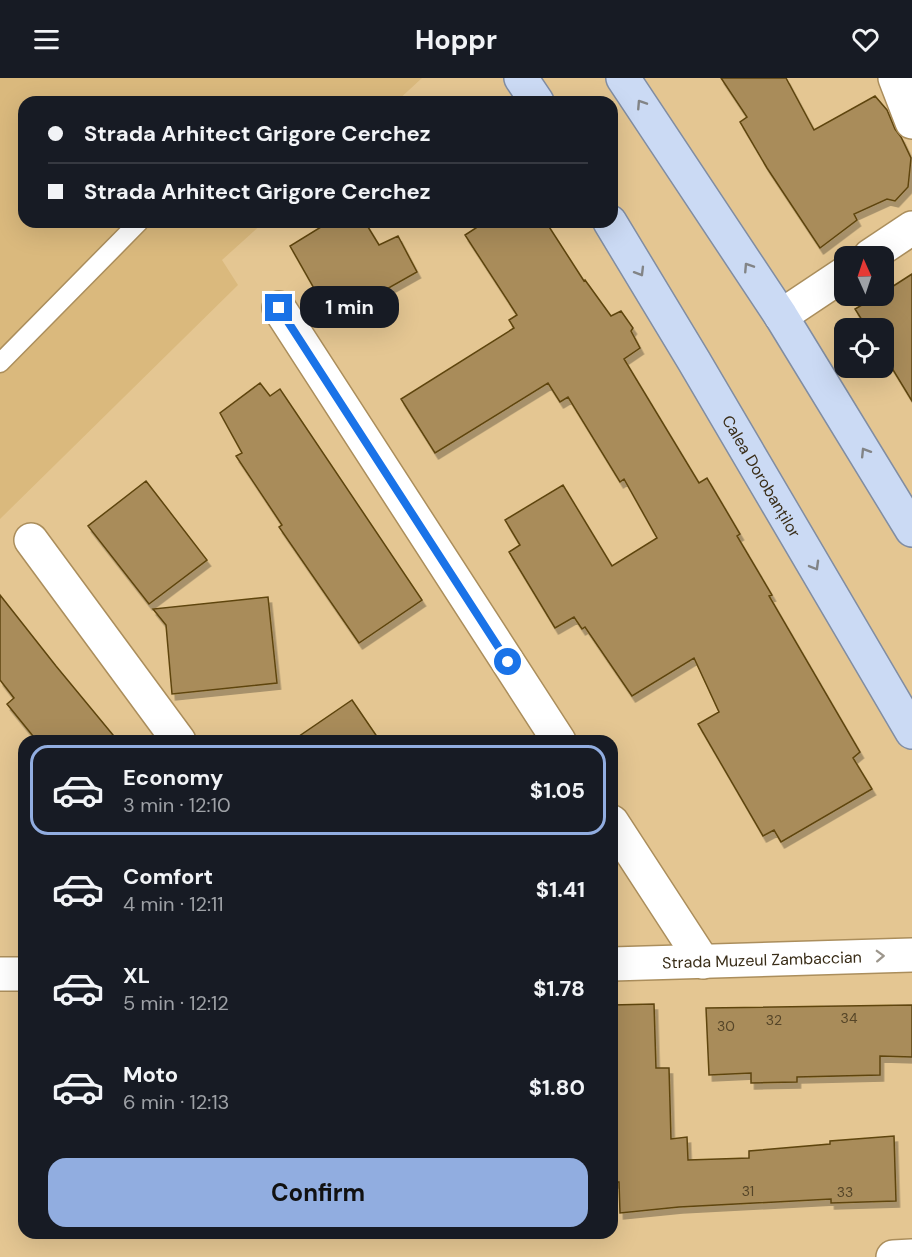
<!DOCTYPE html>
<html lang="en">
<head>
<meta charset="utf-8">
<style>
	body { margin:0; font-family:"DM Sans",sans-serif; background:#242831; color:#f1f3f6; height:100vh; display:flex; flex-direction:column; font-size:22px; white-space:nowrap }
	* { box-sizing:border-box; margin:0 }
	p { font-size:20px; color:#9ea1a6 }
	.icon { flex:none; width:33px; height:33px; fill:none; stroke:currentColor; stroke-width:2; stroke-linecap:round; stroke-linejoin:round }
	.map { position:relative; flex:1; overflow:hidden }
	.drawer { position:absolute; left:18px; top:657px; width:600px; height:504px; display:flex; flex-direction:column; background:#171b24; border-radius:18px; box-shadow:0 6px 24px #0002 }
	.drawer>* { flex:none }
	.banner { position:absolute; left:18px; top:18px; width:600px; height:132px; border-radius:18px; box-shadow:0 6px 24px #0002; display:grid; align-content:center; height:132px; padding:0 30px; background:#171b24 }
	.needle { width:39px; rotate:357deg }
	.fabs { position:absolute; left:834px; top:168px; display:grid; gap:12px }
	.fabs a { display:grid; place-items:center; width:60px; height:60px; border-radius:12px; background:#171b24; box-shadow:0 6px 24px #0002; font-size:30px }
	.end { position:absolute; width:27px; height:27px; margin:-14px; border:8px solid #1a73e8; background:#fff; box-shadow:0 0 0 3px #fff }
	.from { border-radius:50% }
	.bubble { position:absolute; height:42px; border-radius:18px; background:#171b24; box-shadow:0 6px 24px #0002; font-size:20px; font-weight:700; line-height:42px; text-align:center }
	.banner b { display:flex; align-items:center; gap:21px; height:57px; font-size:22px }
	.banner b+b { border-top:2px solid #363941 }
	.banner i { width:15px; height:15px; background:#f1f3f6 }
	ul { padding:10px 0 0; list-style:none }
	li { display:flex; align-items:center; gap:18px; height:90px; margin:0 12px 9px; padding:0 18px; border:3px solid transparent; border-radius:18px }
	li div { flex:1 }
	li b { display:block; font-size:22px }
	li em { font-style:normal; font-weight:700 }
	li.active { border-color:#91ade0 }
	li>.icon { width:54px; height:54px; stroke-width:1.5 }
	.primary-button { display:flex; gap:12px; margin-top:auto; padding:12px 30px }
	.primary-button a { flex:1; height:69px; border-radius:18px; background:#91ade0; color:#111; font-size:24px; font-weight:700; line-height:69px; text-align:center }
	header { display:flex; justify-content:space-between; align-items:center; height:78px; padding:0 30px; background:#171b24; font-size:27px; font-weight:700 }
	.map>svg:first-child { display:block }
	.built { fill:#dab97d }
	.building { fill:#a98c5a; stroke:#5e450f; stroke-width:1.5; filter:url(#shadow) }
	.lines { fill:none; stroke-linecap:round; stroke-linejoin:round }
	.service-casing { stroke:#ab8e5c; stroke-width:21 }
	.minor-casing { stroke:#ab8e5c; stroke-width:36 }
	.primary-casing { stroke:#818da2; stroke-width:36 }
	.service { stroke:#fff; stroke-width:18 }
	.minor { stroke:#fff; stroke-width:33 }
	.primary { stroke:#cbdaf4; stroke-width:33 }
	.oneway { stroke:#828486 }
	.oneway2 { stroke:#9c968c }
	.route { stroke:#1a73e8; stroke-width:8 }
	.labels { text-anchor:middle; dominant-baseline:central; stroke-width:6; stroke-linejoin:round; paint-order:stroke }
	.number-label { font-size:14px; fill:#554528 }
	.street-label { font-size:16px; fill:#392d18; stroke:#f8e9cf }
</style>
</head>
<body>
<header><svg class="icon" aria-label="menu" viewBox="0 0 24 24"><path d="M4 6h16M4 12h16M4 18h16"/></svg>Hoppr<svg class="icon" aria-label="heart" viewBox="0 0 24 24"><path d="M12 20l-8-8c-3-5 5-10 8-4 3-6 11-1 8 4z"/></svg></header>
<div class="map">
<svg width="912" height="1179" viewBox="0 0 912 1179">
	<defs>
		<filter id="shadow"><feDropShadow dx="3.5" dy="6" stdDeviation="0" flood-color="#0004"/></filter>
	</defs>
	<rect width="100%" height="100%" fill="#e4c692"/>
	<path class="built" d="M0,0H422L396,24H24V144H264L222,182L238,207L0,441Z"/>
	<path class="building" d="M721,0H786L814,52L875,18L887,32L895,51L901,59L911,80L908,109L895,123L887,121L854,136L857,142L820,170L767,90L740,44L747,39Z
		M329,144H365L379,167L398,158L417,194L332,242L290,168Z
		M485,144H546L584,203L585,202L611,238L621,233L633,250L631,253L640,270L624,281L699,405L707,400L740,456L737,458L772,517L769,518L860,674L853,680L872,711L781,764L774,752L763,758L698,646L719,634L694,580L632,618L585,549L582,551L574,539L555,550L509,474L520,467L505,442L563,407L612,488L657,460L624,401L620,404L568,319L560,324L548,305L435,375L401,321L514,250L509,242L517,237L465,157Z
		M912,196V323L884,277V250H867L855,231L877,218H884V214Z
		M260,305L270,318L280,311L422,522L359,565L279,449L282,447L236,378L242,375L220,335Z
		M146,403L207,482L149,526L88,448Z
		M0,517L56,588L118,663H37L7,626L14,620L0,602Z
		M268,519L277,605L172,616L166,547L153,531Z
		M352,622L380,663H292Z
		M654,926L656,990H669L671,1061L687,1059L688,1082L749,1080V1073L830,1066V1063L894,1058L896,1123L831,1125V1121L679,1129L620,1135L619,1104H612V927Z
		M912,927V979L880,978V997L797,999V1004L751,1005V995L709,997L706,930Z"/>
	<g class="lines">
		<g class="service-casing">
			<path id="service" d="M0,285L139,144"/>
		</g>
		<g class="minor-casing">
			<g id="minor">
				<path d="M895,0L912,44"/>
				<path d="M870,178L912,150"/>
				<path d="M279,230L559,663"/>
				<path d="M781,238L844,196"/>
				<path d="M31,462L179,663"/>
				<path d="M612,744L703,884"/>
				<path id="s1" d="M612,886L912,877"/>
				<path d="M0,896H24"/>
				<path d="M893,1179L912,1178"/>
			</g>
		</g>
		<g class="primary-casing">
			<g id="primary">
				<path d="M521,0L537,24"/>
				<path d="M623,0L781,238L912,452"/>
				<path id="s2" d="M610,144L694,283L912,654"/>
			</g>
		</g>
		<use href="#service" class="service"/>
		<use href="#minor" class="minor"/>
		<use href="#primary" class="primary"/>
	</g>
	<defs><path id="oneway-chevron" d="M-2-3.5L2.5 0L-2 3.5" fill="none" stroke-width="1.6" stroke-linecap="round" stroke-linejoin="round" transform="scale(1.5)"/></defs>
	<g class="oneway">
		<use href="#oneway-chevron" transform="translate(641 26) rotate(-123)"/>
		<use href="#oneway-chevron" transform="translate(748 189) rotate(-123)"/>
		<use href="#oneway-chevron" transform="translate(640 194) rotate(59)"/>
		<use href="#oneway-chevron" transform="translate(865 374) rotate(-122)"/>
		<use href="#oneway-chevron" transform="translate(815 488) rotate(60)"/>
	</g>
	<use class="oneway2" href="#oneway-chevron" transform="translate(880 878) rotate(-2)"/>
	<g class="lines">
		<path class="route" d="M279,230L508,584"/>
	</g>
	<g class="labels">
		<g class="number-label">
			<text x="849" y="940">34</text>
			<text x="774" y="942">32</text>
			<text x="726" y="948">30</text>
			<text x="748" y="1113">31</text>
			<text x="845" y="1114">33</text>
		</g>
		<g class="street-label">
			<text stroke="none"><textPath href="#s2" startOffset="296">Calea Dorobanților</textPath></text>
			<text stroke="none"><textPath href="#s1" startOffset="150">Strada Muzeul Zambaccian</textPath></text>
		</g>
	</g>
</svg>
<div class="fabs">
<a><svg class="needle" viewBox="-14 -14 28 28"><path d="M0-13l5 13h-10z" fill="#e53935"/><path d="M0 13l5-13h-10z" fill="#9ea1a6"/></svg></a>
<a><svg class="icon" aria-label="locate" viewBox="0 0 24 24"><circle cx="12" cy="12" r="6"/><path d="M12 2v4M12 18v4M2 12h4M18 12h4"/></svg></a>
</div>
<i class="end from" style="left:508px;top:584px"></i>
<i class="end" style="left:279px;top:230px"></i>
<div class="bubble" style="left:300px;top:208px;width:99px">1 min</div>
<div class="banner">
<b><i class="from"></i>Strada Arhitect Grigore Cerchez</b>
<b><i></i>Strada Arhitect Grigore Cerchez</b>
</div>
<section class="drawer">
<ul>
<li class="active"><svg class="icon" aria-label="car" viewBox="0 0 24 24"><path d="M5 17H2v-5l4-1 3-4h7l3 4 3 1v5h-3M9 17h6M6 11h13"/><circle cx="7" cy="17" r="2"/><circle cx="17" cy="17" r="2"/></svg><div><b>Economy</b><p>3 min · 12:10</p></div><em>$1.05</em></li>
<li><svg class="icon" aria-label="car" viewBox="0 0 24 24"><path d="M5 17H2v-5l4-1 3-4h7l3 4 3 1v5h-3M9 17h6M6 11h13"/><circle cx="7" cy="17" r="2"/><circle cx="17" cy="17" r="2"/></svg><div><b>Comfort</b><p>4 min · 12:11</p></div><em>$1.41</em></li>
<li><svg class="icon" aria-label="car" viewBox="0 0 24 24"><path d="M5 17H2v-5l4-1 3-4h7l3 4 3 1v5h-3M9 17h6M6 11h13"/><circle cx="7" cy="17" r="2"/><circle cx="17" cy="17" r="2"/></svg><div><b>XL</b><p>5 min · 12:12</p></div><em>$1.78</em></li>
<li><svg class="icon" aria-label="car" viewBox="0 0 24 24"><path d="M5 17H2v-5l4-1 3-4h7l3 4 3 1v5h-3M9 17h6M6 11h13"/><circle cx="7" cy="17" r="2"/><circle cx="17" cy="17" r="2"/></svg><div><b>Moto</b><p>6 min · 12:13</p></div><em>$1.80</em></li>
</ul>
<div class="primary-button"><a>Confirm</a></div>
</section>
</div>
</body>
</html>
